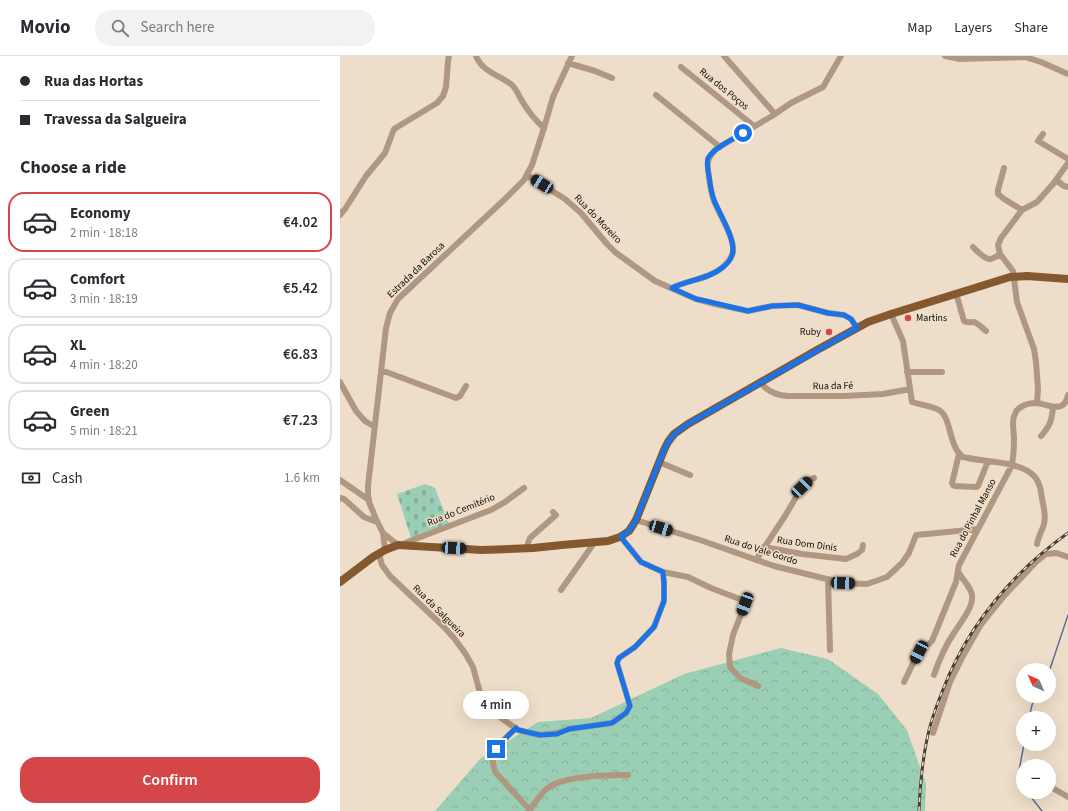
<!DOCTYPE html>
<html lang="en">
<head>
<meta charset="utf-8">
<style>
	body { margin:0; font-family:"Source Sans 3",sans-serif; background:#f2f2f3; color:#2b2b33; height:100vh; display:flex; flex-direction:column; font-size:15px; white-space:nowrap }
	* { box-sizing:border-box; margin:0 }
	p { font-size:13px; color:#7c7c81 }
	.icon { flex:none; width:22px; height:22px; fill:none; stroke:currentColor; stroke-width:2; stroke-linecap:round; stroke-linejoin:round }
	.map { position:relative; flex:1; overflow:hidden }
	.details { display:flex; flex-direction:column; background:#fff; width:340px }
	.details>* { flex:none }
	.top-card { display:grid; align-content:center; height:88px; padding:0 20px; background:#fff }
	.needle { width:26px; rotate:315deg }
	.buttons { position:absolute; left:676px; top:607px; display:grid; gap:8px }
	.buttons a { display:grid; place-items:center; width:40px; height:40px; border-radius:50%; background:#fff; box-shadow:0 4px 16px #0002; font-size:20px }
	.end { position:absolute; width:18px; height:18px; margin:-9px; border:5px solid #1a73e8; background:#fff; box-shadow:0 0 0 2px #fff }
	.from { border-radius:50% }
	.bubble { position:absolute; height:28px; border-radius:14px; background:#fff; box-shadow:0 4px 16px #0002; font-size:13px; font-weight:600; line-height:28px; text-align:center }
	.car { position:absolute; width:12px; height:24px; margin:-12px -6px; border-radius:5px; box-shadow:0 0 3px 1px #0007; background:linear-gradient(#222 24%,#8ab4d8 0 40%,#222 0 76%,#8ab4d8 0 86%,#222 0) }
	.top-card b { display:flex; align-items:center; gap:14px; height:38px; font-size:15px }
	.top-card b+b { border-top:1px solid #e1e1e2 }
	.top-card i { width:10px; height:10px; background:#2b2b33 }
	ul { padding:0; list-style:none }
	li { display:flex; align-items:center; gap:12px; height:60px; margin:0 8px 6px; padding:0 12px; border:2px solid #e1e1e2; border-radius:16px }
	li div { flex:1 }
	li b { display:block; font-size:15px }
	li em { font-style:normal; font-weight:600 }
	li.selected { border-color:#d54648 }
	li>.icon { width:36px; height:36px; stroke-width:1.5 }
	h2 { padding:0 20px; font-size:18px; line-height:48px }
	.pay { display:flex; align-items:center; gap:10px; height:44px; padding:0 20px; font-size:15px }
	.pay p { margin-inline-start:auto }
	.cta { display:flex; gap:8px; margin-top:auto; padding:8px 20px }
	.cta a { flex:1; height:46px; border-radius:16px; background:#d54648; color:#fff; font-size:16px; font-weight:600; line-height:46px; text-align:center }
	header { display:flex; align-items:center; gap:24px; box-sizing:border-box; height:56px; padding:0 20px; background:#fff; border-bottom:1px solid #e1e1e2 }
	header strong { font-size:19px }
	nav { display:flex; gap:22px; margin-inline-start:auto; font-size:14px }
	.search { width:280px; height:36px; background:#f2f2f3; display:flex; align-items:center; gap:10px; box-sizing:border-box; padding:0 14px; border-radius:16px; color:#7c7c81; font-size:15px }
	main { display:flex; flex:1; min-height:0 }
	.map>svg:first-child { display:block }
	.forest { fill:url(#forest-crowns) }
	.cemetery { fill:url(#cemetery-stones) }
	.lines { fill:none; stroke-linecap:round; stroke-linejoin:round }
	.stream { stroke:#5b6f97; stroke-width:1.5 }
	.minor { stroke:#b09781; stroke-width:6 }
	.major { stroke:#84592f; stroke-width:8 }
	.rail-casing { stroke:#473e35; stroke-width:3 }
	.rail { stroke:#eedec9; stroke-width:1.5; stroke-dasharray:4.5; stroke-linecap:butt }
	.route { stroke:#1a73e8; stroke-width:5 }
	.poi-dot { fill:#d54648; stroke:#eedec9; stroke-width:1.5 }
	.labels { text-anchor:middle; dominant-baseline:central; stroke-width:3; stroke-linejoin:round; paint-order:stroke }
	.street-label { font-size:10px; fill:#120c06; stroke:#eedec9 }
	.poi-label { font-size:10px; fill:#120c06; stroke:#eedec9; text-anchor:start }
</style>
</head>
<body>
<header>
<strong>Movio</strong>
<div class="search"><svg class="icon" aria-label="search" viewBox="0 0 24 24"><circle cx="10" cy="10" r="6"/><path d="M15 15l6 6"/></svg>Search here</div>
<nav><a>Map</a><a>Layers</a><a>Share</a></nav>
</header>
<main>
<section class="details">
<div class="top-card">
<b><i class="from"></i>Rua das Hortas</b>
<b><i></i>Travessa da Salgueira</b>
</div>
<h2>Choose a ride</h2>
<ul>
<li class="selected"><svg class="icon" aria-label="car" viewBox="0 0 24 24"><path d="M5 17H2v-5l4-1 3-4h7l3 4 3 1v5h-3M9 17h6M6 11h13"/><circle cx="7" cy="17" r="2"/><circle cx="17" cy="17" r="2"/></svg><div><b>Economy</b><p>2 min · 18:18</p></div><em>€4.02</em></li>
<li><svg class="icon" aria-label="car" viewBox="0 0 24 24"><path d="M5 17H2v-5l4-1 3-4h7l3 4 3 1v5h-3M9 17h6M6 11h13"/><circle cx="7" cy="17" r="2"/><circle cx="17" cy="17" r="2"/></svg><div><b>Comfort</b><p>3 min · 18:19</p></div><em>€5.42</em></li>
<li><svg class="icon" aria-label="car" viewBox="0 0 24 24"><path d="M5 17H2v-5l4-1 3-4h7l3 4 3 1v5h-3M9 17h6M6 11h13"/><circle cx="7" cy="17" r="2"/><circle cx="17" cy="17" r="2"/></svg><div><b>XL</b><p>4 min · 18:20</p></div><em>€6.83</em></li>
<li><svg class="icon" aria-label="car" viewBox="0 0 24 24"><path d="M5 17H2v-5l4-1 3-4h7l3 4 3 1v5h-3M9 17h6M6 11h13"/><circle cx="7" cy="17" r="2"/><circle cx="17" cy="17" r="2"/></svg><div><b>Green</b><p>5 min · 18:21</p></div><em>€7.23</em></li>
</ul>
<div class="pay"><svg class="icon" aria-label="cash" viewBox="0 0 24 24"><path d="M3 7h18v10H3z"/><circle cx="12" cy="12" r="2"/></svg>Cash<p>1.6 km</p></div>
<div class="cta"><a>Confirm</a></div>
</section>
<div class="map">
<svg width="728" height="755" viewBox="0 0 728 755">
	<defs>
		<pattern id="forest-crowns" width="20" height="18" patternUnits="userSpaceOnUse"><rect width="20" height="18" fill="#9acfb5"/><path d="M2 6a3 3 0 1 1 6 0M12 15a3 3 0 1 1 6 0" fill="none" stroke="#84b19a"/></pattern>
		<pattern id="cemetery-stones" width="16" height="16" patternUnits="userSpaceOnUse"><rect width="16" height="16" fill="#9acfb5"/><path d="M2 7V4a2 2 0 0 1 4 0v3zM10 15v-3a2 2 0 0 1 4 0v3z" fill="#84b19a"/></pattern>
	</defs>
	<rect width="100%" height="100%" fill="#eedec9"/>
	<path class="forest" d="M441,592L488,603L538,638L567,674L586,728L585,755H95L140,703L198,666L251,662L344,618Z"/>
	<path class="cemetery" d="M85,428L95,432L109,468L71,482L57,438Z"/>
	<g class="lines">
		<path class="stream" d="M709,616L728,559
			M689,662L692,649L696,640
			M683,729L678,720L684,688
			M687,736L702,755"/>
		<path class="minor" d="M136,0C142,16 160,19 172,29C177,34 179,40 182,45C188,55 195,64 204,72
			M384,0L435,58
			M605,0L620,3L685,1L701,6L728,18
			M228,7L255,15L272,22
			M341,11L414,70
			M316,39L380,91
			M703,78L698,85L728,103
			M664,112L658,134V138L664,143L682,154
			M187,119L225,143L241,157L267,188L275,196L315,225L356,243L375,248L408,255L432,250L458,249L488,257L504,259L511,263L517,272
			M716,124L724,130L728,131
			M0,159L5,153L26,120L45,97L54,73L97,47L103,40L106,31L108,5L109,0
			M633,191C637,195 644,203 650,203C653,203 657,200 660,198
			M332,232C348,224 369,223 383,211C387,207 392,202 393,196C395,182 379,158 374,145C371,137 370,129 369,121C367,107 366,104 376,93L432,60L451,47L483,31L501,0
			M616,237L624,265C628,267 631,266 634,266C639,268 642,272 646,275
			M551,258L563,285L572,346C578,348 595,351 599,354C612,362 608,390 623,401C642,406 681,405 694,420C700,426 701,435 702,443C704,451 706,460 704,468C702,475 698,481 697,488
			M41,314L116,342L120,340L126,330
			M567,316H602
			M0,326L16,355L25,365L35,371
			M421,327C427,335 438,340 448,340H504L543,338L570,333
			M697,347L698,333L696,306L694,293L677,246L673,215L660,198L658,189L661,182L682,154L697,146L713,128L728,107
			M701,380C710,370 712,364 713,351
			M619,398L612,427L613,429L615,430L636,431L638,430L648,405
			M319,406L350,419
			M0,424L29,444
			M0,442L4,443L24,461L37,466
			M296,464L360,484L434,510L503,527L527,528L547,521L562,507L569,497L576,479L638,473
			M43,477L58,489
			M281,480L284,485L301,506L323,516L348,521L371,532L402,544L405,548L393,579L389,598L390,611L400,622L418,630
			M62,489L65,487L151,454L165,446L184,432
			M424,491L462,498L506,503L517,498L522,494L523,489
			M188,492V487L190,482L216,459L213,456
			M45,494L43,477L36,463L29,446L28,438V430L46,272L50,257L58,243L165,143L184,124L192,109L204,72L213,41L232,0
			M39,498L42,509L50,520L103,570L114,582L125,597L133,611L139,633L143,645L150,654L178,674L200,679L217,677L229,673L272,667L286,657L290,650L277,607L279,602L295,591L314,571L324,545V527L323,516
			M416,504L445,460L462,431L468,425L474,422
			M488,523L490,594
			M221,534L252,490V486
			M594,619C599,604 605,590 614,577C620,567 634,551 632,539C630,529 622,524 618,515
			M564,626L581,591L589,588L592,585L616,526L619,509L671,411C674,402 674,392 674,383C674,375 671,365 675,358C676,355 679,352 681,351C685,348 692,347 697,347C708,348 724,359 728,339
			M176,672C162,686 146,696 156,717L190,754
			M593,677L610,626L623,600L640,570L651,556L664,540L696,506L706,498L716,497L728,501
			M709,730L728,741
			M189,755C195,747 200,737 209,731C225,720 269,719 288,719"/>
		<path class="major" d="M0,526L33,501L45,494L58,489L142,494L193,492L222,489L268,485L280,481L289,475L296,464L324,394L328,386L334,378L348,368L477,294L528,266L551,258L670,221L687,220L728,223"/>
		<g class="rail-casing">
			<path id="rail" d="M579,755C580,731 582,707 587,683C590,667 596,651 602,636C627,570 671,518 728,477"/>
		</g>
		<use href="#rail" class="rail"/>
	</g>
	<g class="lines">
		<path class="route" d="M156,693L160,688L176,672L178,674L200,679L217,678L229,673L272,667L286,657L290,650L277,607L279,602L295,591L314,571L324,545V527L323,516L301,506L284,485L281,480L289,475L296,464L324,394L330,383L338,375L348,368L517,272L511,263L504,259L488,257L458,249L432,250L408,255L366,245L356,243L332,232C348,224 369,223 383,211C387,208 391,203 392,199C397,185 379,157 374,144C371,136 370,128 369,120C368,114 366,108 368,102C374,92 393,83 403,77"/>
	</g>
	<g class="poi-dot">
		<circle cx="568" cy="262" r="4"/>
		<circle cx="489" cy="276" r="4"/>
	</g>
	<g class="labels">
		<g class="street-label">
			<text transform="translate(384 33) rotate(39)">Rua dos Poços</text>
			<text transform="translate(258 163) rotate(46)">Rua do Moreiro</text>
			<text transform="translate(76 214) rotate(-44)">Estrada da Barosa</text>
			<text transform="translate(493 330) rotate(-1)">Rua da Fé</text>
			<text transform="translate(121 454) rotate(-22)">Rua do Cemitério</text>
			<text transform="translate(633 462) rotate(-62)">Rua do Pinhal Manso</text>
			<text transform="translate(467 488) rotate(8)">Rua Dom Dinis</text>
			<text transform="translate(421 494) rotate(18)">Rua do Vale Gordo</text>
			<text transform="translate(99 555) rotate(45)">Rua da Salgueira</text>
		</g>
		<g class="poi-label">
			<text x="576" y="262">Martins</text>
			<text x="481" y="276" text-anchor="end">Ruby</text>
		</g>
	</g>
</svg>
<div class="buttons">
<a><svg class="needle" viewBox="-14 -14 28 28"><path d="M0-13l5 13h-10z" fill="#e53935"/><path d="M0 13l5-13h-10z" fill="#7c7c81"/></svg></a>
<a>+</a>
<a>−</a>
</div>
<i class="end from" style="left:403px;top:77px"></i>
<i class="end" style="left:156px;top:693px"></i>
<div class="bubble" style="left:123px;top:635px;width:66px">4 min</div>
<i class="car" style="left:202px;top:128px;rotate:302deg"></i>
<i class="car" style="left:462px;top:431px;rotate:46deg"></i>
<i class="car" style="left:321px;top:472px;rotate:107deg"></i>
<i class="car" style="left:114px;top:492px;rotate:93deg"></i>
<i class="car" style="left:503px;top:527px;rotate:92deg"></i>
<i class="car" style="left:405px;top:548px;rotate:201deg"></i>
<i class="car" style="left:579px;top:596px;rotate:207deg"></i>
</div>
</main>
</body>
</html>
